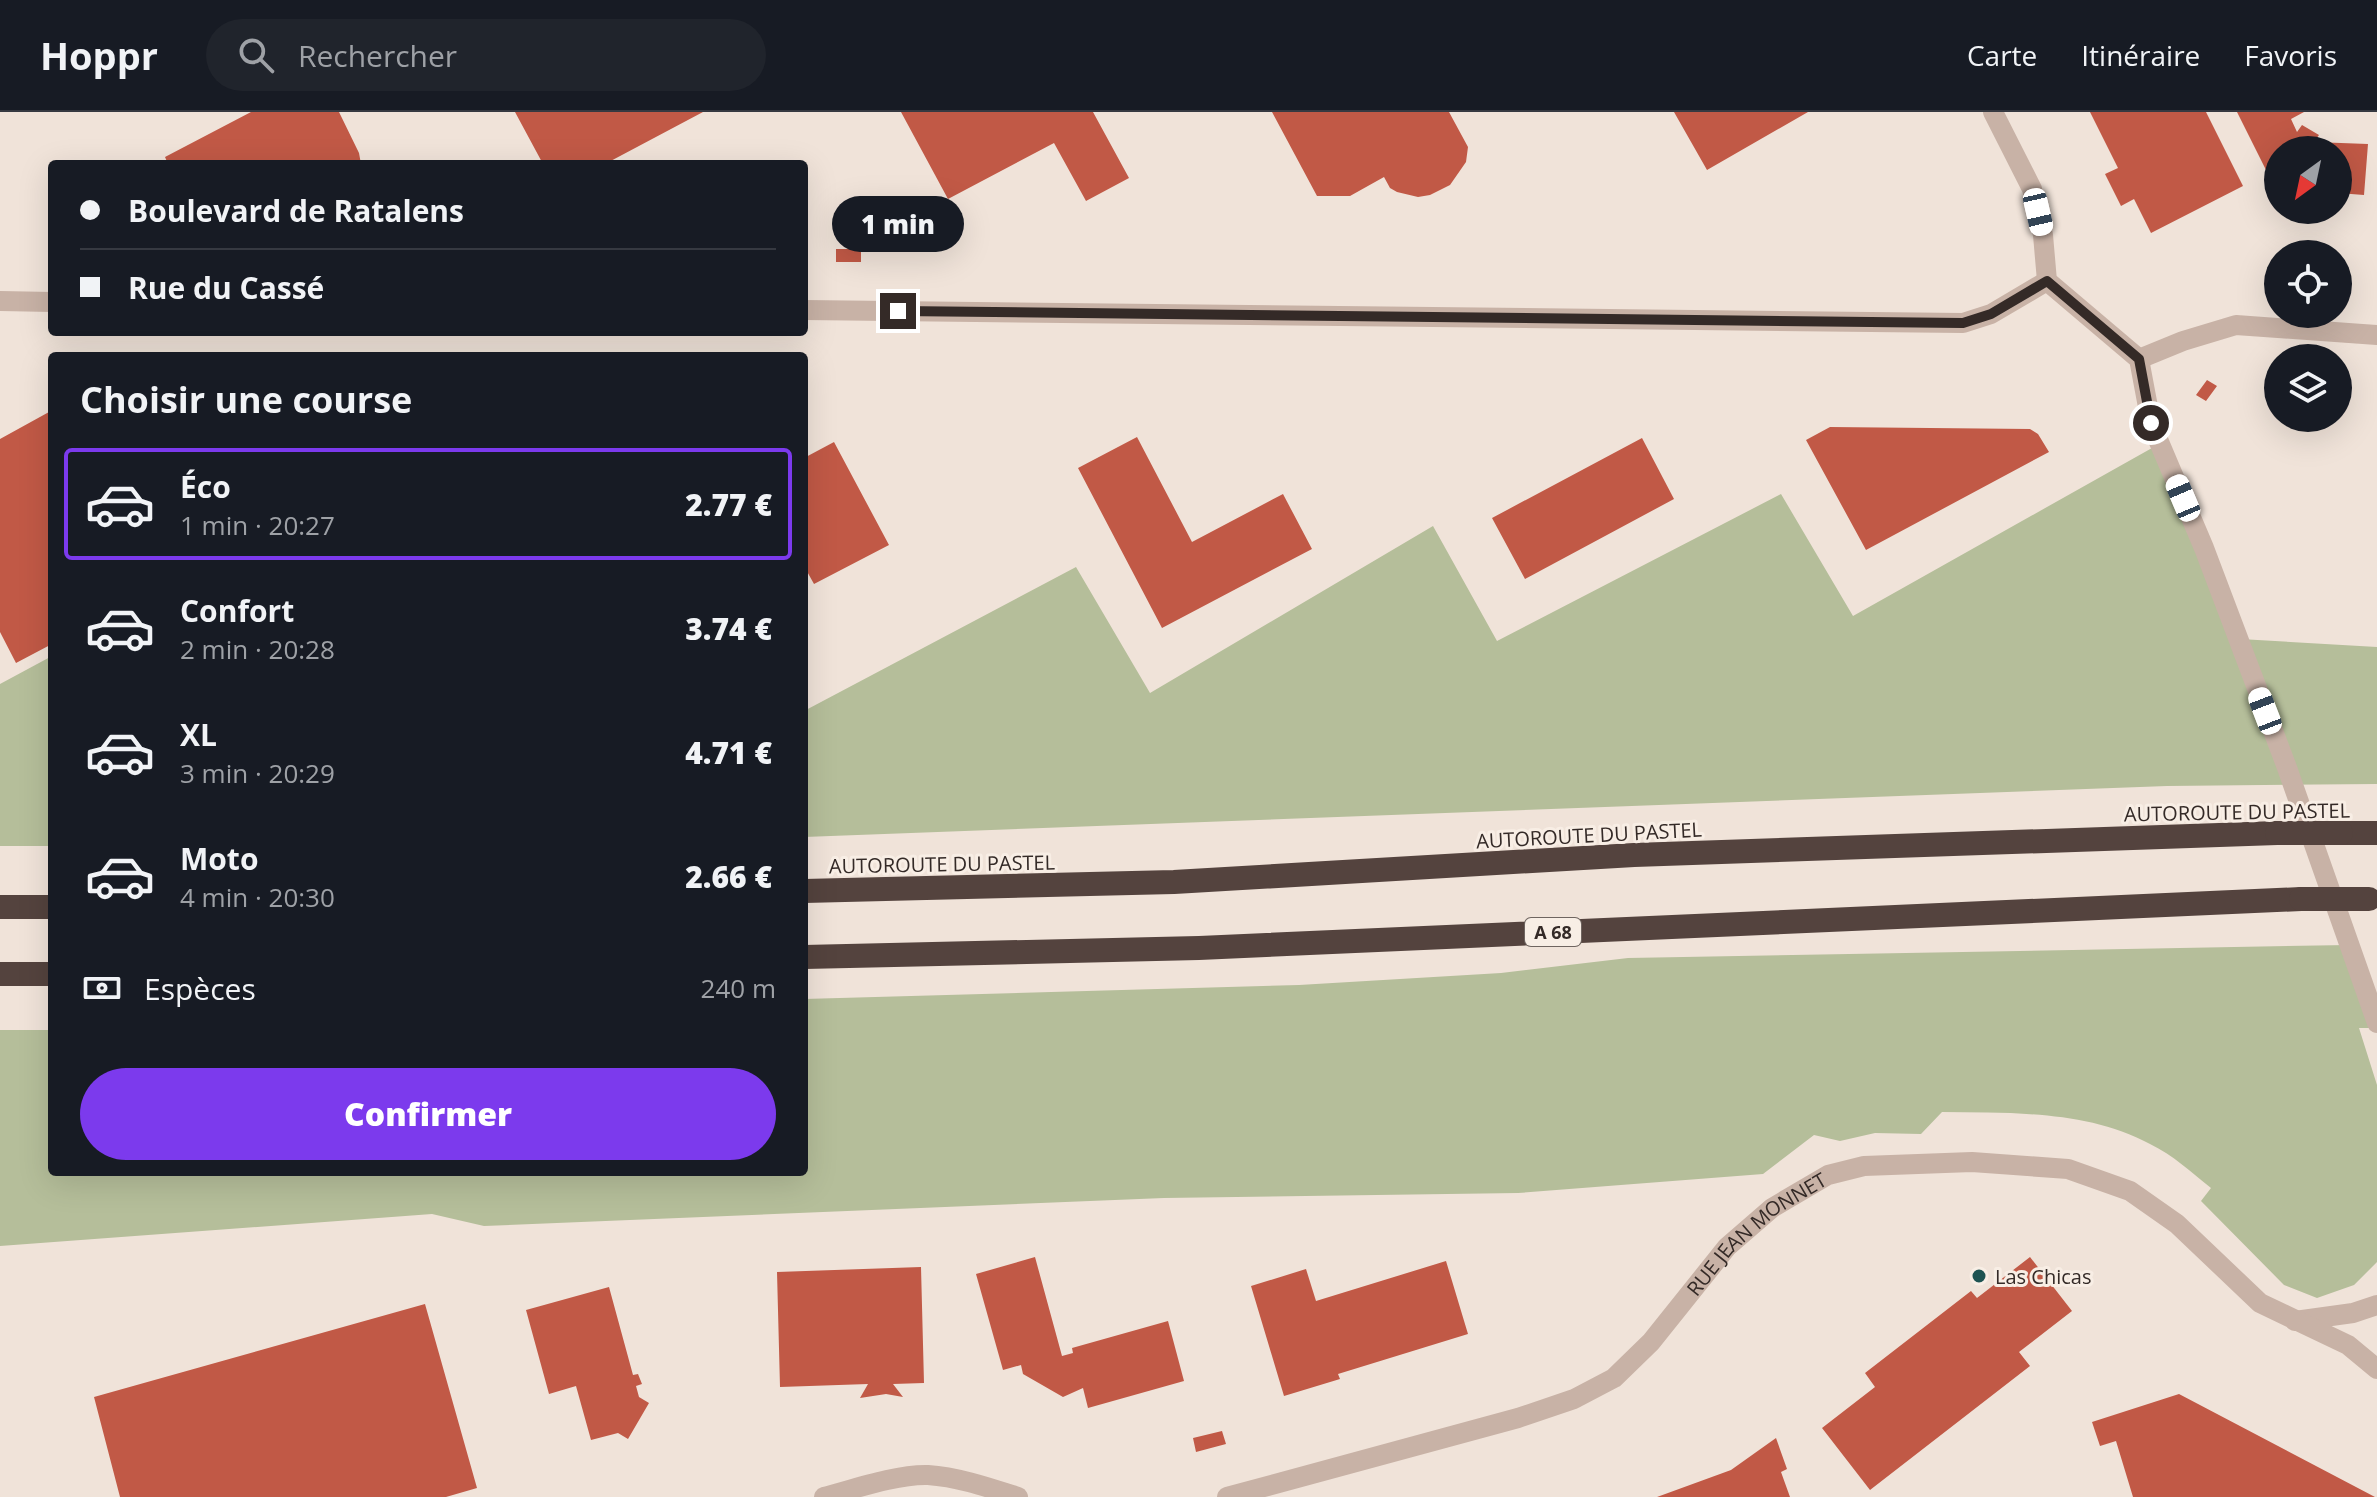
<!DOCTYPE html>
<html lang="fr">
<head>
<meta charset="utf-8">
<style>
	body { margin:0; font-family:"Open Sans",sans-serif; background:#20242c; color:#f1f3f6; height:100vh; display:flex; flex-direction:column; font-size:30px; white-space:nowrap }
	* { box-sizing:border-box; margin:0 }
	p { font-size:26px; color:#9ea1a6 }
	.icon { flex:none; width:44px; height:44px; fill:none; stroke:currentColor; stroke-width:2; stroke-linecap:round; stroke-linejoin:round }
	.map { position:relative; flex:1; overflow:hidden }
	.panel { position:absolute; left:48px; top:240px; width:760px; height:824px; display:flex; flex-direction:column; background:#171b24; border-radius:8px; box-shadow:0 8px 32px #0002 }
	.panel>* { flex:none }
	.guide { position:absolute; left:48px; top:48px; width:760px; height:176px; border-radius:8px; box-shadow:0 8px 32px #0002; display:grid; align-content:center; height:176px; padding:0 32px; background:#171b24 }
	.needle { width:52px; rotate:213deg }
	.buttons { position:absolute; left:2264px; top:24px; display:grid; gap:16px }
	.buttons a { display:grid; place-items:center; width:88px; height:88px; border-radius:50%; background:#171b24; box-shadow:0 8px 32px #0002; font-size:40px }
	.end { position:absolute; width:36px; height:36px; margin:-18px; border:10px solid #342a27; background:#fff; box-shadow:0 0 0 4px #fff }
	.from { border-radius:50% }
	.bubble { position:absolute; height:56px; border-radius:28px; background:#171b24; box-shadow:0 8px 32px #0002; font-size:26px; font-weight:800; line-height:56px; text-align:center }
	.car { position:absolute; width:24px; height:48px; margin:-24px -12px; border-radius:10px; box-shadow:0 0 6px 2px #0007; background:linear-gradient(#fff 24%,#345 0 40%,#fff 0 76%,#345 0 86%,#fff 0) }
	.guide b { display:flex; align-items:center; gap:28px; height:76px; font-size:30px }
	.guide b+b { border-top:2px solid #363941 }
	.guide i { width:20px; height:20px; background:#f1f3f6 }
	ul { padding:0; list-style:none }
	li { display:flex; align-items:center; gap:24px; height:112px; margin:0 16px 12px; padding:0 16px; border:4px solid transparent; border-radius:8px }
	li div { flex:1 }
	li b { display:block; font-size:30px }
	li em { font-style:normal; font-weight:800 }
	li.selected { border-color:#7c3aed }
	li>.icon { width:72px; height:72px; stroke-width:1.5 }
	h2 { padding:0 32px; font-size:36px; line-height:96px }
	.pay { display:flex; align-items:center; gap:20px; height:88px; padding:0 32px; font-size:30px }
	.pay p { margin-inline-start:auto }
	.action { display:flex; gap:16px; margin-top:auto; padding:16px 32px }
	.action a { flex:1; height:92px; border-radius:48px; background:#7c3aed; color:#fff; font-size:32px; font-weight:800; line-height:92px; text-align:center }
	header { display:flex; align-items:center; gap:48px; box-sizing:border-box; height:112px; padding:0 40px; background:#171b24; border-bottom:2px solid #363941 }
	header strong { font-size:38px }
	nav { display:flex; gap:44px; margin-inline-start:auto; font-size:28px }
	.search { width:560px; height:72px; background:#20242c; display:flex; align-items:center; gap:20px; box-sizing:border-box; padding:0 28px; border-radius:44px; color:#9ea1a6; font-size:30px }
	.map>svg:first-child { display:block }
	.green { fill:#b5be9a }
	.building { fill:#c15946 }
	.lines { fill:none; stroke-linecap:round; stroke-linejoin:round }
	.street { stroke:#c8b2a6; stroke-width:20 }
	.highway { stroke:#54433e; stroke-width:24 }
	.highway-bridge { stroke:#54433e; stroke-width:24 }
	.route { stroke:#342a27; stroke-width:10 }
	.poi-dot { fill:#1e5352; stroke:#f8eee5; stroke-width:3 }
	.labels { text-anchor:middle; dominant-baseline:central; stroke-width:6; stroke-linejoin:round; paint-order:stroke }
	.shield { fill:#f8eee5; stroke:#6f6560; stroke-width:2 }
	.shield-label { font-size:18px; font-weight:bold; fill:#342a27 }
	.street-label { font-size:20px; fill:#342a27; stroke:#f8eee5 }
	.poi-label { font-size:20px; fill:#342a27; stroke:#f8eee5; text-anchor:start }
</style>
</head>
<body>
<header>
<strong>Hoppr</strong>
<div class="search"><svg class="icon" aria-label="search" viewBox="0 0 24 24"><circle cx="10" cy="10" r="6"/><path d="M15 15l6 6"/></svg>Rechercher</div>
<nav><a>Carte</a><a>Itinéraire</a><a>Favoris</a></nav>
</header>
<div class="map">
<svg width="2377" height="1385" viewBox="0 0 2377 1385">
	<rect width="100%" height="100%" fill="#f0e3d9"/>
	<path class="green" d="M2152,336L2240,527L2377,535V672L2167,674L804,725V599L1076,455L1150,581L1433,414L1497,529L1781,382L1853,504Z
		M52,544V734H0V572Z
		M2348,833L2377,916H2359L2377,973V1150L2354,1173L2317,1186L2284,1173L2201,1089L2211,1076C2191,1060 2173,1043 2150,1032C2087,998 2011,1001 1942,1000L1921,1022L1875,1021L1840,1029L1814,1023L1763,1062L1518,1081L1164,1086L484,1114L432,1102L0,1134V918H52V1060H804V887L1299,873L1501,861L1628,846Z"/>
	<path class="building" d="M251,0H339L359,41L361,52H168L165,45Z
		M515,0H703L605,52H543Z
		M901,0H1093L1129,66L1086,89L1054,31L948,87Z
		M1272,0H1449L1468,35L1466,50L1450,73L1430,83L1418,85L1397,80L1390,76L1384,65L1350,84H1317Z
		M1674,0H1808L1707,58Z
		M2090,0H2206L2243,74L2151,121L2134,87L2121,94L2105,62L2118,56Z
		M2237,0H2304L2291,7L2297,20L2302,13L2319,23L2314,30L2368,32L2364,83L2338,81V38H2278V76H2275Z
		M836,137H861V150H836Z
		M2207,268L2217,274L2206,289L2196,283Z
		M49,300L52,305V532L16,551L0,520V327Z
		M1830,315L2030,317L2038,322L2049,340L1866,438L1806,328Z
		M1137,325L1192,430L1283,382L1312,437L1162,516L1078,356Z
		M1642,326L1674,387L1525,467L1492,406Z
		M834,330L889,433L814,472L804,454V346Z
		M1035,1145L1062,1244L1073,1241L1072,1236L1168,1209L1184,1269L1088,1296L1083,1276L1063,1285L1023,1262L1021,1253L1003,1258L976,1162Z
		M2030,1145L2072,1199L2019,1240L2030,1254L1870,1378L1822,1316L1875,1275L1865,1261L1971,1179L1977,1186Z
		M1446,1149L1468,1222L1338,1262L1340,1267L1284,1284L1251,1174L1306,1157L1316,1189Z
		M921,1155L924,1271L893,1272L903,1285L886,1282L860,1286L868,1272L780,1275L777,1160Z
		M609,1175L633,1263L638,1262L642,1272L636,1274L639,1285L649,1291L628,1327L618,1321L591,1328L576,1274L549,1282L526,1198Z
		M425,1192L477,1376L446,1385H120L94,1285Z
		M2179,1282L2375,1385H2133L2116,1329L2100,1334L2092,1310Z
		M1222,1319L1226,1332L1196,1340L1193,1326Z
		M1776,1326L1787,1357L1781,1360L1790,1385H1657L1731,1358Z"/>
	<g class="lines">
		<g class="street">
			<path d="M1993,0L2032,77L2043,123L2047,169L2139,247L2151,311L2204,436L2286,653L2377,911"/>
			<path d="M0,189L52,190"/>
			<path d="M804,198L1963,211L1991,202L2047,169"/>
			<path d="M2139,247L2183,229L2236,213L2377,223"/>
			<path d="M2295,1209L2353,1201L2377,1193"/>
			<path d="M824,1385C854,1377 898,1362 928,1363C958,1365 990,1376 1018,1385"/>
			<path id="s1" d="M1227,1385L1518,1306L1574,1287L1614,1266L1651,1230L1727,1135L1772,1096L1828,1063L1864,1054L1972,1050L2068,1057L2130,1079L2177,1112L2260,1191L2348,1233L2377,1257"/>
		</g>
		<path class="highway" d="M2341,721H2377
			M804,779L1174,770L1634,743L2277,721
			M0,795H52
			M804,845L1199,836L2301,787
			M0,862H52"/>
		<path class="highway-bridge" d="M2277,721H2341
			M2301,787H2369"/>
	</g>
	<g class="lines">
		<path class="route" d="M898,199L1963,211L1991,202L2047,169L2139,247L2151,311"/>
	</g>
	<circle class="poi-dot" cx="1979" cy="1164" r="8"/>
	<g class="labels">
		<rect class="shield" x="1525" y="806" width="56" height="28" rx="6"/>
		<g class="shield-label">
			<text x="1553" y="820">A 68</text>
		</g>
		<g class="street-label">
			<text transform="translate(2237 700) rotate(-1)">AUTOROUTE DU PASTEL</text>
			<text transform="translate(1589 723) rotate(-3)">AUTOROUTE DU PASTEL</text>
			<text transform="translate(942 752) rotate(-1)">AUTOROUTE DU PASTEL</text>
			<text stroke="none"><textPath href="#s1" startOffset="610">RUE JEAN MONNET</textPath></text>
		</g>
		<g class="poi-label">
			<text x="1995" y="1164">Las Chicas</text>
		</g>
	</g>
</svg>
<div class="buttons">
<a><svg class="needle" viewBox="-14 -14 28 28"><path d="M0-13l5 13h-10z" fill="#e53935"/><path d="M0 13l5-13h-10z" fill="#9ea1a6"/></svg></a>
<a><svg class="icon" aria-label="locate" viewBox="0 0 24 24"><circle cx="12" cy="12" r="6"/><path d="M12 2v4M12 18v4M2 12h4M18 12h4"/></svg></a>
<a><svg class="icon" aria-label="layers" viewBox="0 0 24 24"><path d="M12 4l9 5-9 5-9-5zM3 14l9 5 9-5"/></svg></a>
</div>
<i class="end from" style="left:2151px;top:311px"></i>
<i class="end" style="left:898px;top:199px"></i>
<div class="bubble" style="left:832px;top:84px;width:132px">1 min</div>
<i class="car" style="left:2038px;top:100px;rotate:167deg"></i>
<i class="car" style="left:2183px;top:386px;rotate:337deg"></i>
<i class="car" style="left:2265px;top:599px;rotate:339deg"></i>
<div class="guide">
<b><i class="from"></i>Boulevard de Ratalens</b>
<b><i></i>Rue du Cassé</b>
</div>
<section class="panel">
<h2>Choisir une course</h2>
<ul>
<li class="selected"><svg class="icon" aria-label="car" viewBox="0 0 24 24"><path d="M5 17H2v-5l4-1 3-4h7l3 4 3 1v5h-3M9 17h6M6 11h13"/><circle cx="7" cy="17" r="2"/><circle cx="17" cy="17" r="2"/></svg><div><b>Éco</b><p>1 min · 20:27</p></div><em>2.77 €</em></li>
<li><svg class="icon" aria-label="car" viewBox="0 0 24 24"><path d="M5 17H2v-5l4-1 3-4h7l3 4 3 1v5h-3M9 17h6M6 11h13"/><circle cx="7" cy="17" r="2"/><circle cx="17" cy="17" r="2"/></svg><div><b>Confort</b><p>2 min · 20:28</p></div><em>3.74 €</em></li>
<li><svg class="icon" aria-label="car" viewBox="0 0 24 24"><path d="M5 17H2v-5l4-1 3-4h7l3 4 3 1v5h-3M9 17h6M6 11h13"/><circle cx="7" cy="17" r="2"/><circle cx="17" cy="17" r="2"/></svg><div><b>XL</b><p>3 min · 20:29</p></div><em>4.71 €</em></li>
<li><svg class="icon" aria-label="car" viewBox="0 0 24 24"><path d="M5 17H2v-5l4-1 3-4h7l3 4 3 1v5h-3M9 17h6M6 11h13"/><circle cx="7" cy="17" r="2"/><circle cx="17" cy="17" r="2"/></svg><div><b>Moto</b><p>4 min · 20:30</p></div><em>2.66 €</em></li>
</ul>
<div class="pay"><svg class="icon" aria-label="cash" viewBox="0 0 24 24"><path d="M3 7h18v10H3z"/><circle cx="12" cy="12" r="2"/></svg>Espèces<p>240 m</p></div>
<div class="action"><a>Confirmer</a></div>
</section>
</div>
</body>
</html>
